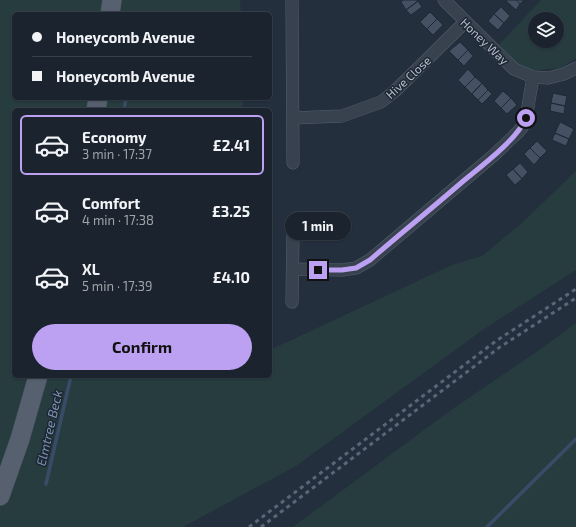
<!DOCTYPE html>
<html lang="en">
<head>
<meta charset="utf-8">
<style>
	body { margin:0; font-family:"Exo 2",sans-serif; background:#282f3a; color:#f1f3f6; height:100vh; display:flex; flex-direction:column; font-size:15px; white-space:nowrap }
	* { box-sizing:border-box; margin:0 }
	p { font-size:13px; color:#a0a4aa }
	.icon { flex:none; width:22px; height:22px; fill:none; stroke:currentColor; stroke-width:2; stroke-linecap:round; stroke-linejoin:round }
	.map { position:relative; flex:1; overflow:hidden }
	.drawer { position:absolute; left:12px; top:108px; width:260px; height:270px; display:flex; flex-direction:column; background:#1b232e; border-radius:6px; box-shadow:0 1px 3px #0004,0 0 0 1px #39404a }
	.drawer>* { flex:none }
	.banner { position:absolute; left:12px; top:12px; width:260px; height:88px; border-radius:6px; box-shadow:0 1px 3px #0004,0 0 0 1px #39404a; display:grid; align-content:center; height:88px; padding:0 20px; background:#1b232e }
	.tools { position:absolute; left:528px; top:12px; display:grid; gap:8px }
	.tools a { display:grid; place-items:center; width:36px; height:36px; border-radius:50%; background:#1b232e; box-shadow:0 1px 3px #0004,0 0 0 1px #39404a; font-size:20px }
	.end { position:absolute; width:18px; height:18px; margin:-9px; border:5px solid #bca0f2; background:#111; box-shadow:0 0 0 2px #111 }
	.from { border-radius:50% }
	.bubble { position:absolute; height:28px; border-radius:14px; background:#1b232e; box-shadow:0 1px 3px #0004,0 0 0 1px #39404a; font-size:13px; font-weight:700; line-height:28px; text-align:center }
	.banner b { display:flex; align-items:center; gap:14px; height:38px; font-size:15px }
	.banner b+b { border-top:1px solid #39404a }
	.banner i { width:10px; height:10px; background:#f1f3f6 }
	ul { padding:7px 0 0; list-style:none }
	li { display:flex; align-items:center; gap:12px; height:60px; margin:0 8px 6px; padding:0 12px; border:2px solid transparent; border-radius:6px }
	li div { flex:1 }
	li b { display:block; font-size:15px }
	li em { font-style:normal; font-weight:700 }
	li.active { border-color:#bca0f2 }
	li>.icon { width:36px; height:36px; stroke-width:1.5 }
	.action { display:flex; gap:8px; margin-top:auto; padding:8px 20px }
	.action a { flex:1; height:46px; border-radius:24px; background:#bca0f2; color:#111; font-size:16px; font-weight:700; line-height:46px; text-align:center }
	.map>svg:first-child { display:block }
	.green { fill:#263c3f; fill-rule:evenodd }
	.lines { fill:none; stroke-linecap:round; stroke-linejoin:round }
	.stream { stroke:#394c67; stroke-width:3.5 }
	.building { fill:#455162; stroke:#1f2835 }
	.minor-casing { stroke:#565f6c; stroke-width:13 }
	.primary-casing { stroke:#414a57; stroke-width:20 }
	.minor { stroke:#38414e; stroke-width:12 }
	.primary { stroke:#56606e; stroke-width:19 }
	.rail { stroke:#5a6575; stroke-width:3; stroke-dasharray:4 4; stroke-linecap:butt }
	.route { stroke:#bca0f2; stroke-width:5 }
	.labels { text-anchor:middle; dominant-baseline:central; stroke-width:3; stroke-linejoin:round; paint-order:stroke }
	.street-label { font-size:12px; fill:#b4bcc9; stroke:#1d2633 }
	.water-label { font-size:13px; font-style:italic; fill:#7c92b1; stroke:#1d2633 }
</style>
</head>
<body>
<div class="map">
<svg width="576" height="527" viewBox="0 0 576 527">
	<rect width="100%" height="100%" fill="#242f3e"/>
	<path class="green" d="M0,0H240L241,14H14V98H242L243,110H14V376H270V350L452,265L482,256L523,222L576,171V270L484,329L296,466L183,527H0Z
		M541,0H576V58L561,68L529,71L495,49ZM535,19H557V41H535Z
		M576,323V527H293L451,410L535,353Z"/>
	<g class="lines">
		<path class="stream" d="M124,110L126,98
			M46,484L71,376
			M487,527L576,439"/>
	</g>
	<path class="building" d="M403,0H417L418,1L406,10L401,2Z
		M507,0H516L520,4L516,10L506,1Z
		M516,0H524L520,4Z
		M418,1L422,7L411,15L406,10Z
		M501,7L510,16L504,23L494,14Z
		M430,12L437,19L427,29L420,22Z
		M494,14L504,23L498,30L488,21Z
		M437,19L443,25L433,35L427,29Z
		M460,42L468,50L458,60L449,51Z
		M468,50L473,56L464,66L458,60Z
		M468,69L475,77L465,87L458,80Z
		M475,77L482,83L472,94L465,87Z
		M482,83L488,90L478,100L472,94Z
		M488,90L492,94L482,104L478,100Z
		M503,91L511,98L501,108L494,101Z
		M553,93L567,96L565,106L551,103Z
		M511,98L517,105L507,114L501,108Z
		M551,103L565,106L564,114L550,111Z
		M560,122L574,129L569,139L555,133Z
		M555,133L569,139L566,146L552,140Z
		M537,141L547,151L540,158L530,148Z
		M530,148L540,158L534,165L524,154Z
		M520,163L528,172L522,179L513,169Z
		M513,169L522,179L515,185L506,175Z"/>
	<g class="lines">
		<g class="minor-casing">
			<path id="minor" d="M292,0L293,163
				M444,0L514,69L533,77L548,78L564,74L576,68
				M293,118L342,116L381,102L395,91L465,22
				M293,269L342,270L356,268L370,260L494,155L518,132L523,126L526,118L533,77
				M292,302L293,231"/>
		</g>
		<g class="primary-casing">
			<path id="primary" d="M110,14L112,0
				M96,110L98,98
				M0,496L20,439L38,376"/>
		</g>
		<use href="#minor" class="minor"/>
		<use href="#primary" class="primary"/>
		<path class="rail" d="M249,527L496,341L576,289
			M261,527L500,347L576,298"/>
	</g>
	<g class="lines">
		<path class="route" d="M318,270H342L356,268L370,260C400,234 431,209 461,183C480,167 517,140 526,118"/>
	</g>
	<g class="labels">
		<g class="street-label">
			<text transform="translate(485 41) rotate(44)">Honey Way</text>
			<text transform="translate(408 77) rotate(-43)">Hive Close</text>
		</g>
		<g class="water-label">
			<text transform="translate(49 428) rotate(-77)">Elmtree Beck</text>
		</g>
	</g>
</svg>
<div class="tools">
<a><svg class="icon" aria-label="layers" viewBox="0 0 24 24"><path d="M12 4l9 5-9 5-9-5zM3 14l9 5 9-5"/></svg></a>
</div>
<i class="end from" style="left:526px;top:118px"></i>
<i class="end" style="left:318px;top:270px"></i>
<div class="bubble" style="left:285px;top:212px;width:66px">1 min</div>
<div class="banner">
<b><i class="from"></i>Honeycomb Avenue</b>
<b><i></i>Honeycomb Avenue</b>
</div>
<section class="drawer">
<ul>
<li class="active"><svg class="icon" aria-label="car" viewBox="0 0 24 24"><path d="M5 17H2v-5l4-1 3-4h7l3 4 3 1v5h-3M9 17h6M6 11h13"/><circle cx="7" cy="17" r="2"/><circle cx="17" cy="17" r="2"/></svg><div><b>Economy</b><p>3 min · 17:37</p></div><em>£2.41</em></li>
<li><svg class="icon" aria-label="car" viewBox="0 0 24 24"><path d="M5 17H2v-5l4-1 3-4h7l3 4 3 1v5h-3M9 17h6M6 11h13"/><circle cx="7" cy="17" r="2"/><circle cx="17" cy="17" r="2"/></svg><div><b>Comfort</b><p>4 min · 17:38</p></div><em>£3.25</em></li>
<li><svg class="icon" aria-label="car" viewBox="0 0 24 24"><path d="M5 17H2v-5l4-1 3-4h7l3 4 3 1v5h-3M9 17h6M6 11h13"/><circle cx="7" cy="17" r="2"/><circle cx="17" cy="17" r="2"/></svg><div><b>XL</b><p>5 min · 17:39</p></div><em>£4.10</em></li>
</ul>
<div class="action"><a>Confirm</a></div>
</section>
</div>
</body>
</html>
